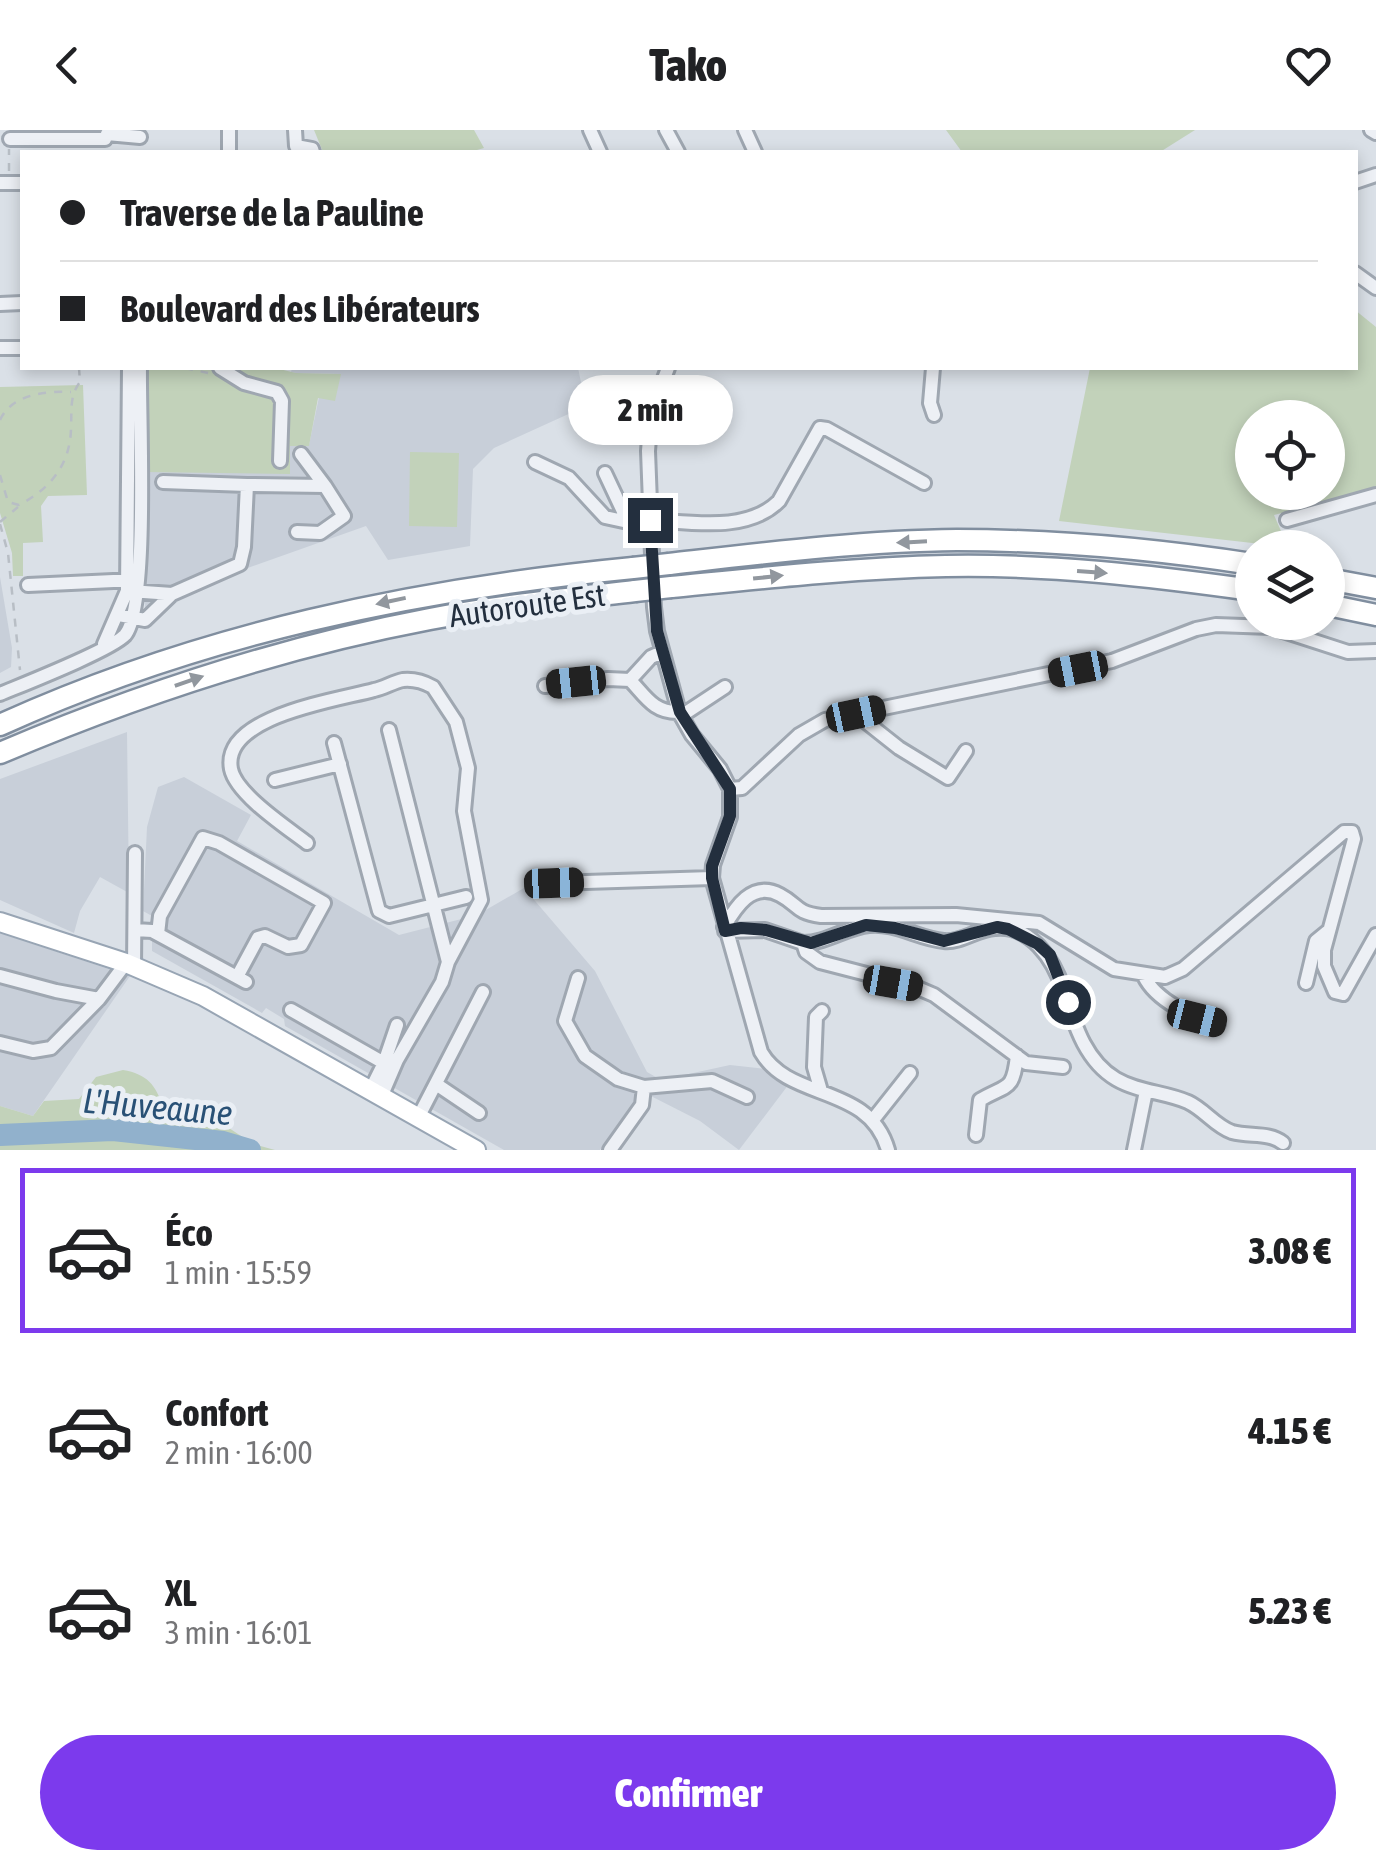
<!DOCTYPE html>
<html lang="fr">
<head>
<meta charset="utf-8">
<style>
	body { margin:0; font-family:"Asap Condensed",sans-serif; background:#f2f2f2; color:#202124; height:100vh; display:flex; flex-direction:column; font-size:38px; white-space:nowrap }
	* { box-sizing:border-box; margin:0 }
	p { font-size:32px; color:#757577 }
	.icon { flex:none; width:55px; height:55px; fill:none; stroke:currentColor; stroke-width:2; stroke-linecap:round; stroke-linejoin:round }
	.map { position:relative; height:1020px; overflow:hidden }
	.details { display:flex; flex-direction:column; background:#fff; flex:1 }
	.details>* { flex:none }
	.top-card { position:absolute; left:20px; top:20px; width:1338px; height:220px; border-radius:0px; box-shadow:0 5px 15px #0003; display:grid; align-content:center; height:220px; padding:0 40px; background:#fff }
	.buttons { position:absolute; left:1235px; top:270px; display:grid; gap:20px }
	.buttons a { display:grid; place-items:center; width:110px; height:110px; border-radius:50%; background:#fff; box-shadow:0 5px 15px #0003; font-size:50px }
	.end { position:absolute; width:45px; height:45px; margin:-22px; border:12px solid #232f3e; background:#fff; box-shadow:0 0 0 5px #fff }
	.from { border-radius:50% }
	.bubble { position:absolute; height:70px; border-radius:35px; background:#fff; box-shadow:0 5px 15px #0003; font-size:32px; font-weight:800; line-height:70px; text-align:center }
	.car { position:absolute; width:30px; height:60px; margin:-30px -15px; border-radius:12px; box-shadow:0 0 8px 2px #0007; background:linear-gradient(#222 24%,#8ab4d8 0 40%,#222 0 76%,#8ab4d8 0 86%,#222 0) }
	.top-card b { display:flex; align-items:center; gap:35px; height:95px; font-size:38px }
	.top-card b+b { border-top:2px solid #e0e0e0 }
	.top-card i { width:25px; height:25px; background:#202124 }
	ul { padding:18px 0 0; list-style:none }
	li { display:flex; align-items:center; gap:30px; height:165px; margin:0 20px 15px; padding:0 20px; border:5px solid transparent; border-radius:0px }
	li div { flex:1 }
	li b { display:block; font-size:38px }
	li em { font-style:normal; font-weight:800 }
	li.active { border-color:#7c3aed }
	li>.icon { width:90px; height:90px; stroke-width:1.5 }
	.primary-button { display:flex; gap:20px; margin-top:auto; padding:20px 40px }
	.primary-button a { flex:1; height:115px; border-radius:60px; background:#7c3aed; color:#fff; font-size:40px; font-weight:800; line-height:115px; text-align:center }
	header { display:flex; justify-content:space-between; align-items:center; height:130px; padding:0 40px; background:#fff; font-size:45px; font-weight:800 }
	.map>svg:first-child { display:block }
	.built { fill:#c8cfd9 }
	.green { fill:#c2d2ba; fill-rule:evenodd }
	.lines { fill:none; stroke-linecap:round; stroke-linejoin:round }
	.river { stroke:#91b1cc; stroke-width:22 }
	.minor-casing { stroke:#9fa7b1; stroke-width:18 }
	.major-casing { stroke:#98a5b4; stroke-width:22 }
	.highway-casing { stroke:#808e9f; stroke-width:25 }
	.path { stroke:#b8bec5; stroke-width:2.5; stroke-dasharray:8 8; stroke-linecap:butt }
	.minor { stroke:#edf0f5; stroke-width:12 }
	.major { stroke:#fff; stroke-width:18 }
	.highway { stroke:#fff; stroke-width:20 }
	.highway-bridge-casing { stroke:#808e9f; stroke-width:25; stroke-linecap:butt }
	.highway-bridge { stroke:#fff; stroke-width:20 }
	.oneway { fill:#91979e }
	.route { stroke:#232f3e; stroke-width:12 }
	.labels { text-anchor:middle; dominant-baseline:central; stroke-width:10; stroke-linejoin:round; paint-order:stroke }
	.street-label { font-size:32px; fill:#232f3e; stroke:#eaeff5 }
	.water-label { font-size:35px; font-style:italic; fill:#295176; stroke:#eaeff5 }
</style>
</head>
<body>
<header><svg class="icon" aria-label="back" viewBox="0 0 24 24"><path d="M15 5l-7 7 7 7"/></svg>Tako<svg class="icon" aria-label="heart" viewBox="0 0 24 24"><path d="M12 20l-8-8c-3-5 5-10 8-4 3-6 11-1 8 4z"/></svg></header>
<div class="map">
<svg width="1376" height="1020" viewBox="0 0 1376 1020">
	<rect width="100%" height="100%" fill="#dae0e7"/>
	<path class="built" d="M292,238H578L586,276L494,318L473,339L470,416L388,430L366,396L214,450L165,477L145,493L146,342L290,316L309,315L319,267L340,244L296,243L291,242Z
		M0,447L12,518L11,537L0,543Z
		M127,602L129,763L100,747L80,781L74,803L0,770V649Z
		M184,647L251,685L237,711L399,805L477,785L524,758L595,841L647,942L661,950L730,935L766,939L789,954L739,1020L700,991L643,962L600,1020H504L285,896L284,889L266,878L262,883L152,821V786L143,781L147,697L158,657Z
		M0,803L130,846L33,986L0,976Z"/>
	<path class="green" d="M314,0H474L484,18L470,22H323Z
		M946,0H1195L1160,22H962Z
		M1355,180L1376,197V359L1274,385L1288,417L1059,391L1090,238H1355ZM1252,288H1328V362H1252Z
		M146,238H275L296,243L341,244L335,271L318,268L309,316H290V344L146,342Z
		M83,255L87,365L48,366L41,376L43,412L23,413V446H13L12,423L0,383V257Z
		M410,322L459,323L457,397L409,396Z
		M123,940C147,944 156,955 163,977L184,988L229,998L253,1014L275,1020H0V976L33,986L44,971L79,969L96,947Z"/>
	<g class="lines">
		<path class="river" d="M0,1005L113,1000L223,1012L250,1020"/>
		<g class="minor-casing">
			<path id="minor" d="M229,0V22
				M295,0L296,16L312,19L313,22
				M590,0L600,22
				M666,0L678,22
				M745,0L755,22
				M1371,0L1376,3
				M10,9H105L107,4L140,7
				M1355,52L1376,45
				M0,53H22
				M1355,143L1376,158
				M0,174L22,173
				M0,218H22
				M220,238L244,253L277,262L282,271L280,331
				M668,238L651,283L648,321L654,477L657,501L679,582L692,605L720,639L730,659V687L713,735L712,748L761,922C790,972 869,953 888,1020
				M933,238L930,273L934,285
				M301,324L325,356
				M535,332L569,348L605,387L628,392L650,383
				M605,343L628,392
				M163,352L247,355
				M650,390C691,392 747,403 779,371L820,298L827,299L924,353
				M1287,390L1376,365
				M28,455L135,450
				M130,461L172,464
				M119,485L145,490L172,464L240,434L244,417L247,355L325,356L344,386L320,403L297,402
				M104,514L127,461L129,238
				M630,550L651,527L662,522
				M545,556L608,549L630,550C646,567 654,583 679,582
				M0,564C24,554 111,520 125,505C149,477 139,283 140,238
				M856,584L899,618L948,648L966,621
				M681,586L725,557
				M334,613L379,781L389,786L466,767
				M275,650L340,634
				M730,659L742,658L799,605L825,590L1112,531L1196,499L1216,495L1271,497L1348,522L1376,521
				M307,713C286,697 236,664 231,639C221,586 338,570 374,560C384,558 393,552 403,550C413,549 424,552 433,557L456,592L468,638L464,681L481,770L448,832
				M554,753L712,748
				M724,797C735,778 752,750 780,765C799,775 794,782 821,786L956,785L1039,793L1114,839L1165,847L1183,839L1344,702H1352L1354,709L1324,820V836L1335,862L1343,864L1376,805
				M135,800L152,801L246,852
				M725,801L765,800L803,813L806,822L820,832L913,856L934,865L1026,933L1063,937
				M158,804L160,786L203,708L219,713L324,773L301,815L288,817L265,806L258,808L237,847
				M803,813C827,813 847,797 869,795C895,792 919,809 944,811C961,813 977,799 995,798C1030,794 1054,830 1063,859C1074,892 1084,930 1116,949C1138,962 1165,962 1188,972C1205,980 1215,996 1232,1002C1250,1007 1269,1002 1283,1013
				M134,837L135,723
				M0,846L56,861L99,869L126,833
				M1144,846C1156,871 1192,887 1218,894
				M578,848L565,891L585,926L618,949L644,957L712,951L747,967
				M1306,853L1316,811L1327,802
				M291,880L384,933
				M0,913L33,921L51,918L99,869
				M436,954L479,983
				M371,959L384,933L397,895
				M821,961L814,937L816,887L822,881
				M382,965L397,930L442,852L448,832L389,600
				M419,986L483,862
				M872,991L910,943
				M976,1005L980,970C1007,954 1013,962 1017,926
				M610,1020L642,975L644,957
				M1134,1020L1146,961"/>
		</g>
		<g class="major-casing">
			<path id="major" d="M0,792L126,833L203,866L476,1020"/>
		</g>
		<g class="highway-casing">
			<path id="highway" d="M669,434C765,423 861,411 957,410C1057,410 1154,419 1252,434
				M1328,449L1376,458
				M671,457C763,448 854,438 946,436C1049,434 1151,446 1252,460
				M1328,475L1376,485
				M0,595C200,504 415,459 633,438
				M0,623C139,564 282,517 430,489C498,476 567,469 635,461"/>
		</g>
		<path class="path" d="M9,41V19
			M185,238L208,243
			M0,290C12,264 45,261 71,262
			M0,345L8,372L19,375C50,359 70,335 71,299C72,281 69,266 80,252L79,238
			M0,392L18,377
			M0,394L8,423L20,540"/>
		<use href="#minor" class="minor"/>
		<use href="#major" class="major"/>
		<use href="#highway" class="highway"/>
		<g class="highway-bridge-casing">
			<path id="highway-bridge" d="M633,438L669,434
				M635,461L671,457"/>
		</g>
		<use href="#highway-bridge" class="highway-bridge"/>
	</g>
	<defs><path id="oneway-solid" d="M-6-.8H1V-3.2L6.5 0L1 3.2V.8H-6Z" transform="scale(2.5)"/></defs>
	<g class="oneway">
		<use href="#oneway-solid" transform="translate(912 412) rotate(177)"/>
		<use href="#oneway-solid" transform="translate(1092 442) rotate(4)"/>
		<use href="#oneway-solid" transform="translate(768 447) rotate(-6)"/>
		<use href="#oneway-solid" transform="translate(391 471) rotate(168)"/>
		<use href="#oneway-solid" transform="translate(189 551) rotate(-19)"/>
	</g>
	<g class="lines">
		<path class="route" d="M650,390L657,501L680,582L730,659V686L712,736V748L725,801L741,798L766,800L811,813L866,795L895,798L944,811L997,797L1008,799L1038,814L1050,825L1068,872"/>
	</g>
	<g class="labels">
		<g class="street-label">
			<text transform="translate(527 475) rotate(-8)">Autoroute Est</text>
		</g>
		<g class="water-label">
			<text transform="translate(158 976) rotate(5)">L'Huveaune</text>
		</g>
	</g>
</svg>
<div class="buttons">
<a><svg class="icon" aria-label="locate" viewBox="0 0 24 24"><circle cx="12" cy="12" r="6"/><path d="M12 2v4M12 18v4M2 12h4M18 12h4"/></svg></a>
<a><svg class="icon" aria-label="layers" viewBox="0 0 24 24"><path d="M12 4l9 5-9 5-9-5zM3 14l9 5 9-5"/></svg></a>
</div>
<i class="end from" style="left:1068px;top:872px"></i>
<i class="end" style="left:650px;top:390px"></i>
<div class="bubble" style="left:568px;top:245px;width:165px">2 min</div>
<i class="car" style="left:1078px;top:539px;rotate:259deg"></i>
<i class="car" style="left:576px;top:552px;rotate:264deg"></i>
<i class="car" style="left:856px;top:584px;rotate:78deg"></i>
<i class="car" style="left:554px;top:753px;rotate:88deg"></i>
<i class="car" style="left:893px;top:853px;rotate:100deg"></i>
<i class="car" style="left:1197px;top:888px;rotate:104deg"></i>
<div class="top-card">
<b><i class="from"></i>Traverse de la Pauline</b>
<b><i></i>Boulevard des Libérateurs</b>
</div>
</div>
<section class="details">
<ul>
<li class="active"><svg class="icon" aria-label="car" viewBox="0 0 24 24"><path d="M5 17H2v-5l4-1 3-4h7l3 4 3 1v5h-3M9 17h6M6 11h13"/><circle cx="7" cy="17" r="2"/><circle cx="17" cy="17" r="2"/></svg><div><b>Éco</b><p>1 min · 15:59</p></div><em>3.08 €</em></li>
<li><svg class="icon" aria-label="car" viewBox="0 0 24 24"><path d="M5 17H2v-5l4-1 3-4h7l3 4 3 1v5h-3M9 17h6M6 11h13"/><circle cx="7" cy="17" r="2"/><circle cx="17" cy="17" r="2"/></svg><div><b>Confort</b><p>2 min · 16:00</p></div><em>4.15 €</em></li>
<li><svg class="icon" aria-label="car" viewBox="0 0 24 24"><path d="M5 17H2v-5l4-1 3-4h7l3 4 3 1v5h-3M9 17h6M6 11h13"/><circle cx="7" cy="17" r="2"/><circle cx="17" cy="17" r="2"/></svg><div><b>XL</b><p>3 min · 16:01</p></div><em>5.23 €</em></li>
</ul>
<div class="primary-button"><a>Confirmer</a></div>
</section>
</body>
</html>
